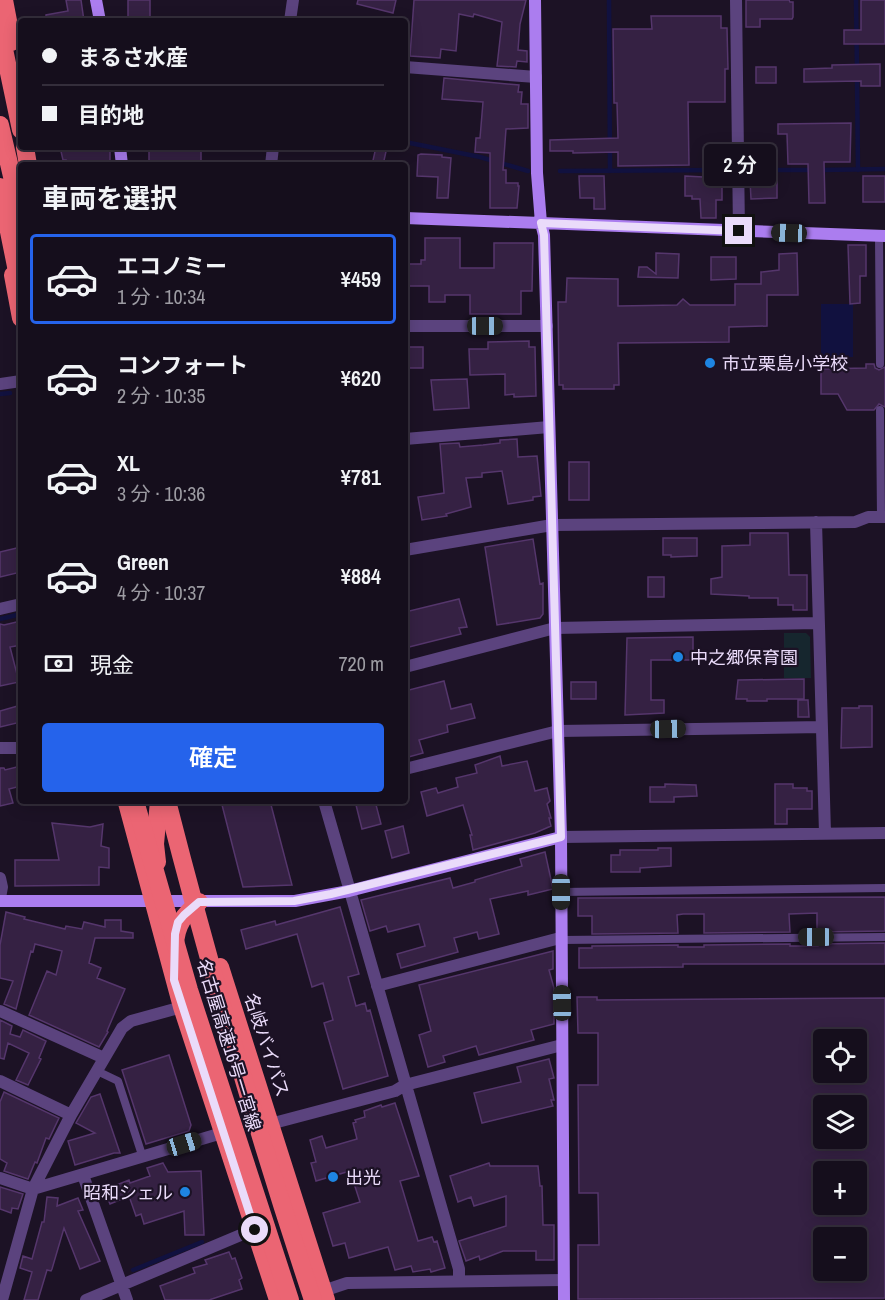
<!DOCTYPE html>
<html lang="ja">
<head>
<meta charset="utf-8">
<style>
	body { margin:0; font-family:"Archivo Narrow","Noto Sans JP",sans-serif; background:#1e1725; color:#f1f3f6; height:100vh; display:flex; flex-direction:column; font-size:22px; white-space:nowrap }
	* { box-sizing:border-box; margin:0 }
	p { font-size:20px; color:#9d9ca3 }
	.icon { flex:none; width:33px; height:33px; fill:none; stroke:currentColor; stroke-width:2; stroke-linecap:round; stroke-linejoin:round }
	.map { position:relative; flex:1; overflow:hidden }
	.sheet { position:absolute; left:18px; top:162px; width:390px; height:642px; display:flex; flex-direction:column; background:#150e1c; border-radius:6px; box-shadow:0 3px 15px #0003,0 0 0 2px #342e3b }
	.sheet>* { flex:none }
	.guide { position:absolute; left:18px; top:18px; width:390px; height:132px; border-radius:6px; box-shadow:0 3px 15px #0003,0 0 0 2px #342e3b; display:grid; align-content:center; height:132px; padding:0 24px; background:#150e1c }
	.tools { position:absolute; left:813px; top:1029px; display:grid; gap:12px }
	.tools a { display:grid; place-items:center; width:54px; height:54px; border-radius:6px; background:#150e1c; box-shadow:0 3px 15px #0003,0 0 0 2px #342e3b; font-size:30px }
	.end { position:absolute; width:27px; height:27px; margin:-14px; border:8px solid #eadbfa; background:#111; box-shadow:0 0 0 3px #111 }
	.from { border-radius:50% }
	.bubble { position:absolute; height:42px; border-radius:6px; background:#150e1c; box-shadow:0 3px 15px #0003,0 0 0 2px #342e3b; font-size:20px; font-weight:600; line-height:42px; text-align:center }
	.car { position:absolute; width:18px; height:36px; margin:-18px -9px; border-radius:8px; box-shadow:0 0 4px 2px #0007; background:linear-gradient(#222 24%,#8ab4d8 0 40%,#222 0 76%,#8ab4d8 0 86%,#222 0) }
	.guide b { display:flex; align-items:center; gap:21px; height:57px; font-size:22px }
	.guide b+b { border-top:2px solid #342e3b }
	.guide i { width:15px; height:15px; background:#f1f3f6 }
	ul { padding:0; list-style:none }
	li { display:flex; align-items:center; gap:18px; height:90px; margin:0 12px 9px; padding:0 12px; border:3px solid transparent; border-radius:6px }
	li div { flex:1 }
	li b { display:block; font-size:22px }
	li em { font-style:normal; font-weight:600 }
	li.current { border-color:#2563eb }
	li>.icon { width:54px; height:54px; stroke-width:1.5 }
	h2 { padding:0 24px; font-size:27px; line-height:72px }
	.pay { display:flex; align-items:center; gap:15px; height:66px; padding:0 24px; font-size:22px }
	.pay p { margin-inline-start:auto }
	.action { display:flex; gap:12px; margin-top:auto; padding:12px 24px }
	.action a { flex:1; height:69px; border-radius:6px; background:#2563eb; color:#fff; font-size:24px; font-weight:600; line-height:69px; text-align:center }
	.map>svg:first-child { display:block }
	.green { fill:#16262e }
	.water { fill:#11113f }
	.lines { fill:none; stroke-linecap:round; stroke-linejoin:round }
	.stream { stroke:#11113f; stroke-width:4.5 }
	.building { fill:#352143; stroke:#55366c; stroke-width:1.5; fill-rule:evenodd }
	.lane { stroke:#5b437e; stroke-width:8 }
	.street { stroke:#5b437e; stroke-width:12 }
	.secondary { stroke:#ab7def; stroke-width:12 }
	.highway { stroke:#eb6573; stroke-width:18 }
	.highway-bridge { stroke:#eb6573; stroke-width:18 }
	.route { stroke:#eadbfa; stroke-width:8 }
	.poi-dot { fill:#1e85e2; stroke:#1c1225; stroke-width:2 }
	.labels { text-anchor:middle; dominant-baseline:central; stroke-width:4.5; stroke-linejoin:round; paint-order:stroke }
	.poi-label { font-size:18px; fill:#eadbfa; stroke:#1c1225; text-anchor:start }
	.street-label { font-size:18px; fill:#eadbfa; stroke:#1c1225 }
</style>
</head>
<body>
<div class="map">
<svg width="885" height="1300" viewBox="0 0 885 1300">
	<rect width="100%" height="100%" fill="#1c1225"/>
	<path class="green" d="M784,633H806L810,637L811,678H784Z"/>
	<path class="water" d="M821,304H853V357H821Z"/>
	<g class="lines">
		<path class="stream" d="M609,0L610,171
			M856,0L857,69
			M857,78L858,170
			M405,142L480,157L528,171
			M746,170H812
			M821,170L885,169
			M560,171L729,170
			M0,394L10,393
			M0,619L21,614
			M133,1270L202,1242"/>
	</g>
	<path class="building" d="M66,0H81L84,21H46V15L68,11Z
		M128,0H150V19L128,18Z
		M358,0H396L393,13L357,4Z
		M414,0H526L520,24L518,50L527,51V62L517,61L516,67L497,66L502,22L474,14L473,17L459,14L456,51L441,49L440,58L410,56Z
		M746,0H789L790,2H793V17L792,19H760V27H746Z
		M861,0H885V44H844V30H861Z
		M651,16H721V28H727L728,69H725V102H688L689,165L618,166V152L573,153V151H550V140L618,138L617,103H614L613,29H652Z
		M880,64V86H861V81L804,82V69L832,68V65Z
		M756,67H776V83H756Z
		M444,78L519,85L518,92H522L521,104H528V128L506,129L503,170H506V183H518V186H519L517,208H490V153L475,152L476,138H480L483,102L442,99Z
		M851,123L850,162H824L825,203H809L808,164H788L787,134H778V124Z
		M60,147H110V165H66V160H63Z
		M149,147H201V165H149Z
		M376,147H387L383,165H372Z
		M421,154L442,155V157L451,158L448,198H437L438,177L417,176L418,155Z
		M777,174V198L751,199L750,180H762V175Z
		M579,176H604L605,209H594V198H580Z
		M685,176L722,178V200H716V218H701L700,199H692V196H685Z
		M863,176H885V202H863Z
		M425,238H460V268H494V243H533L532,291H521V314H470V295H445V302H429V286H405V264H421V260H425Z
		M848,245H866V276H860V303L850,304Z
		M656,253L679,254L678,278L638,277L639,267H647L656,274Z
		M797,253L798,295H767V326L729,327V342L618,343L619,385H614V389H563V385H559L558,302H566L567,278L618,279V306L677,305L683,299L690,305H735V284H761V272L779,270V254Z
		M711,257H736V279L711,280Z
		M529,341V347H535L536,396L514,397V394L505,395V374L470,375L469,349H488V342Z
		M405,347H423V368H405Z
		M866,364H874L875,368L879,370L885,367V407L879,404L874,410H847L838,394H821V369L866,368Z
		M467,379L469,408L434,410L431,380Z
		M517,439L518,457L537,456L541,496L533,497V500L508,504L502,471L482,473V477L466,478L471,507L446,514L447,516L422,520L418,497L444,493L440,444L459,443L460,447L483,445L500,443V440Z
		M569,462H589V500H569Z
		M750,533H788L789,575H807V610H793V605H778V598H749V596L711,594V579L722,577V546L750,545Z
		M663,538H697V556L671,557V555H663Z
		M533,539L540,584L543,583V614L540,618L497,625L485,547Z
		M21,547V572L0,577V552Z
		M648,577H664V597H648Z
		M459,599L467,627L459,628L461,634L405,648V612Z
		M21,621V645L10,647L19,682L0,686V624L4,625Z
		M693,637V660H651V700H664V713L625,715L627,638Z
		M804,679V699H767V701H747V699H736L738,680Z
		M444,681L451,709L471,704L475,718L447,725L448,732L419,740L423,753L405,758V721L408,720L405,707V691Z
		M571,682H596V699H571Z
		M798,700H808L809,717H798Z
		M21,705V722L0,727V711Z
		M859,706H872V747L841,748L842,708H859Z
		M500,756L502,766L527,761L535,791L547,788L550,801L547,804L551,818H549L551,826L535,833L473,850L470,835H472L463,805L427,816L421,792L436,788L438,793L458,787L456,778L477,773L475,765Z
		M21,766V786L9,789L13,803L0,806V768H4L5,770Z
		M665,784L696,785L697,796L674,797V802H650V787H665Z
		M775,784H793V788H807V791H812V809H787V824H775Z
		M221,801H270L292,885L243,887Z
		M370,801H375L381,824L362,829L356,805Z
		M52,823L90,827L103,824L101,846L109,848V868L99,867V885L15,886V860H59Z
		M403,826L409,853L392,858L385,831Z
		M658,848H671V866L640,868V872H611V855H620V850H658Z
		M545,852L553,889L528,895V891L490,899L499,934L479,939L477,932L454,938L458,952L401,968L397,954L425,946L419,924L388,932L386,926L370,931L361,900L450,878L453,888L475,882V880L522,866L520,859Z
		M885,897V931L817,932V913L789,914L790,932L704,933V914H683L677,915L678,933L592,934V916H578V898Z
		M340,907L359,974L348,977L356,1006L365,1003L367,1011L370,1010L388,1076L343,1089L324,1023L333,1020L323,983L312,987L297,934L246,949L241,930L275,921L276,925Z
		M6,912L25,917L24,919L65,929L66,926L82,929L84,922L105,927V920H121V931L133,933V938H95L89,963L101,968L97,978L125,989L107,1031L108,1032L99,1047L29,1015L47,971L56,975L62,951L35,944L33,952L31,951L16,1009L4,1004L13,981L0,978V945Z
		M885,943V964H683V967L579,968V948H592V946L678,945V947H704V945L790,944V946H818V944Z
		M553,951V969L549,970L554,988V1024L531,1030L534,1040L479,1055L476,1046L443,1056L445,1062L428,1067L419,1035L431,1031L419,985Z
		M577,997H597V1000L885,998V1298L578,1299V1245H599L598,1193H579L578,1085H598V1033H578ZM824,1040H856V1072H824ZM824,1106H856V1138H824ZM824,1172H856V1204H824ZM824,1238H856V1270H824Z
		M0,1020L12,1026L10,1034L20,1037L23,1030L46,1041L39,1058L41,1059L28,1085L16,1080L29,1053L8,1043L4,1059L0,1058Z
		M169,1055L191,1125L189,1131L146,1144L122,1070Z
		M549,1059L554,1078L549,1079L554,1100H551L553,1106L482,1123L474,1093L521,1082L517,1067Z
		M4,1092L59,1118L49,1139L46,1138L37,1163L35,1162L28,1179L4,1171L7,1163L0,1159V1102Z
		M100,1094L120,1153H114L75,1165L68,1141L95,1133L76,1123L91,1097Z
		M395,1103L419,1176L400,1181L418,1241L432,1237L434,1242L437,1241L445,1268L431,1272L430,1269L413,1272L411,1266L395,1270L388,1247L349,1258L345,1243L333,1246L323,1213L360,1202L350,1171L316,1181L311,1163L316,1162L310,1140L322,1136L326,1148L357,1139L353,1123L356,1122L355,1120L365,1117L364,1111L381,1105L382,1107Z
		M163,1163L168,1172L201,1171L204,1235H185L184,1211L144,1224L141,1214L136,1216L129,1196L110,1204L104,1190L129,1180L130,1183L150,1176L147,1168Z
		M489,1163L490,1166H538L540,1186H542L543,1225H554V1260H536V1251H503L480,1260L479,1256L466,1261L459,1241L506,1226V1196L474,1206L471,1197L458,1202L450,1176Z
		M0,1187L23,1194L18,1209L12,1208L11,1213L0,1209Z
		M47,1197L58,1198L57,1206L78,1198L83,1210L78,1211L100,1261L80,1269L64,1228L52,1269L51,1271L47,1270L38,1300H24L32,1272L20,1268L23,1256L32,1259L42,1222H44Z
		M229,1252L232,1259L235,1258L242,1278L239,1280L242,1289L209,1300H165L160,1286L195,1273L193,1268L207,1264L205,1260Z"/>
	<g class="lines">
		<path class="lane" d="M879,236L880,364
			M880,410L881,517
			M561,892L885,888
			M561,940L885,937
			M97,1071L118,1081L143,1158"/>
		<path class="street" d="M736,0L739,231
			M290,21L293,0
			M405,67L536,77
			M271,165L273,147
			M405,326H547
			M0,384L21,381
			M405,439L549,427
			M816,522L825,833
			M405,550L552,525L855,522L868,517H885
			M0,609L21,604
			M405,667L555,628L818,623
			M0,748H21
			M405,769L558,731L822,727
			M324,801L459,1269V1280
			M561,837L885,833
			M0,878L2,887L0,898
			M377,986L560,938
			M0,1011L104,1058
			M0,1081L71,1115
			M270,1124L395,1091L405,1085L562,1045
			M83,1175L127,1300
			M0,1178L33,1189L222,1133
			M323,1291L347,1283L563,1280
			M2,1300L33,1189L71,1115L122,1028L131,1021L182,1007
			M86,1300L255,1229"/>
		<path class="secondary" d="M96,0L100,21
			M535,0L537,173L541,223L544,235L561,837L564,1300
			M120,147L122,165
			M405,218L885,236
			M0,901H295L349,891L561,837"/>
		<path class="highway" d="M4,0L12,42
			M0,30L21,130
			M25,147L28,165
			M13,275L21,318
			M127,803L182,1007L278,1300
			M157,862L155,844L159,801
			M175,945C176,924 184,915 199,902
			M220,967L326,1300"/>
		<path class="highway-bridge" d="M0,125L21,215
			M0,187L21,291
			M135,801L189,990L290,1300
			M167,801C210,969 258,1135 313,1300"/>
	</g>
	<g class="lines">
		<path class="route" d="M255,1230L174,980L175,934L178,922L184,915L199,902L294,901L331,894L561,837L544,235L541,223L739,231"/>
	</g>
	<g class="poi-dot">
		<circle cx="710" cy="363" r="6"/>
		<circle cx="678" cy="657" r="6"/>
		<circle cx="333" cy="1177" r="6"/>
		<circle cx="185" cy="1192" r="6"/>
	</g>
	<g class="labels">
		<g class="poi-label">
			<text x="722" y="363">市立栗島小学校</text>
			<text x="690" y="657">中之郷保育園</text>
			<text x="345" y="1177">出光</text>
			<text x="173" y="1192" text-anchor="end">昭和シェル</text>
		</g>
		<g class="street-label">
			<text transform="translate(229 1045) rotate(73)">名古屋高速16号一宮線</text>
			<text transform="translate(267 1045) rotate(72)">名岐バイパス</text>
		</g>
	</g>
</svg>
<div class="tools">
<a><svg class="icon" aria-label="locate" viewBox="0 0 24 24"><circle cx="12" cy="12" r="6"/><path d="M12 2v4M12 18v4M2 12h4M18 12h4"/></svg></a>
<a><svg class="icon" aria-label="layers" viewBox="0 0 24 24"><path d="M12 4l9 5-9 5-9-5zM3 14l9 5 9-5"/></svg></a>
<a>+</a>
<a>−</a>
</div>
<i class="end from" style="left:255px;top:1230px"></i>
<i class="end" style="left:739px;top:231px"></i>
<div class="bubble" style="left:704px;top:144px;width:72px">2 分</div>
<i class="car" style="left:789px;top:233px;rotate:272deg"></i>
<i class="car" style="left:485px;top:326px;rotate:90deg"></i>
<i class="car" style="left:668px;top:729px;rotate:89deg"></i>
<i class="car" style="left:561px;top:892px;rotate:180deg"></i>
<i class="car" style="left:816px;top:937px;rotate:270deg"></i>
<i class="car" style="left:562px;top:1003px;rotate:359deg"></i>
<i class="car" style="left:184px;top:1144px;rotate:73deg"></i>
<div class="guide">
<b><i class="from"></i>まるさ水産</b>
<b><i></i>目的地</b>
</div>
<section class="sheet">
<h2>車両を選択</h2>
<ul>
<li class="current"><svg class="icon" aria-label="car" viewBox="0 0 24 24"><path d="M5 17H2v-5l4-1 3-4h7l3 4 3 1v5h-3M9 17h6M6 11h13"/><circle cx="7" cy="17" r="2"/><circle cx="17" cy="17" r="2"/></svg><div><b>エコノミー</b><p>1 分 · 10:34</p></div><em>¥459</em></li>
<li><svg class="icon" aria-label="car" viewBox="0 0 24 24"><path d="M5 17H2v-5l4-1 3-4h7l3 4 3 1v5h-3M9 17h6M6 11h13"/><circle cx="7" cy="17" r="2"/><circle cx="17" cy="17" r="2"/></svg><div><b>コンフォート</b><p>2 分 · 10:35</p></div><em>¥620</em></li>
<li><svg class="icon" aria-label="car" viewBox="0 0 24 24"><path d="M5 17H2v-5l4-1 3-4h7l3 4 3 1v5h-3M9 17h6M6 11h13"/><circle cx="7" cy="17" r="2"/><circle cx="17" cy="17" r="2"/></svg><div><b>XL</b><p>3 分 · 10:36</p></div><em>¥781</em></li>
<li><svg class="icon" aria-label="car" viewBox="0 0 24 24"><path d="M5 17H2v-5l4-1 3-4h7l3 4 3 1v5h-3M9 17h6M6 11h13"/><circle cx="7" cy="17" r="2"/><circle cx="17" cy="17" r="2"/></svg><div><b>Green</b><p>4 分 · 10:37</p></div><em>¥884</em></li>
</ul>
<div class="pay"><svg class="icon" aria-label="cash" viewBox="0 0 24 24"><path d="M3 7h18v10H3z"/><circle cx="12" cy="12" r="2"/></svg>現金<p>720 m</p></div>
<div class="action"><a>確定</a></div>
</section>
</div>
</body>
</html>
